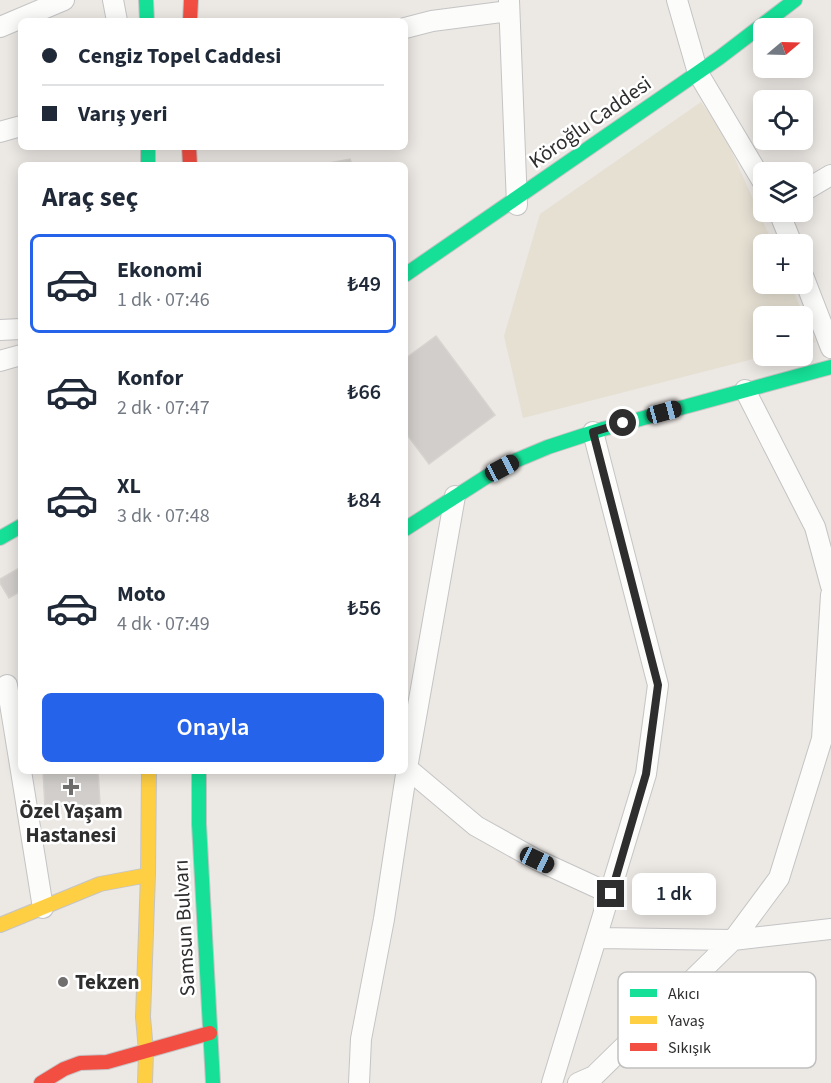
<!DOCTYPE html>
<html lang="tr">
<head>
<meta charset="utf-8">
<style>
	body { margin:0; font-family:"Source Sans 3",sans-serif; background:#f2f2f3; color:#1f2937; height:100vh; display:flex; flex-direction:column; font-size:22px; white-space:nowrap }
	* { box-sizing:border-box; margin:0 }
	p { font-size:20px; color:#747a83 }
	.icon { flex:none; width:33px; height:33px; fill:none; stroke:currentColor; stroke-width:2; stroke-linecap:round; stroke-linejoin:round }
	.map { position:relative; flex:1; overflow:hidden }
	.sheet { position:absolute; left:18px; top:162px; width:390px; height:612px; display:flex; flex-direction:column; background:#fff; border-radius:9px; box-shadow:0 3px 15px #0003 }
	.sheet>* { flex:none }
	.top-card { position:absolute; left:18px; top:18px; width:390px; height:132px; border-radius:9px; box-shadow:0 3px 15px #0003; display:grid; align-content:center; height:132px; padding:0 24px; background:#fff }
	.needle { width:39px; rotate:71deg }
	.buttons { position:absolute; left:753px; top:18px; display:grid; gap:12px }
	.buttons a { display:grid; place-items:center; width:60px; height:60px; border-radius:9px; background:#fff; box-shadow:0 3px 15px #0003; font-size:30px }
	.end { position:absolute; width:27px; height:27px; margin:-14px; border:8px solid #2e2e2e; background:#fff; box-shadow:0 0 0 3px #fff }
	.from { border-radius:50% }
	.bubble { position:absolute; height:42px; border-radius:9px; background:#fff; box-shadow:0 3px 15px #0003; font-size:20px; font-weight:600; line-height:42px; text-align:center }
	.car { position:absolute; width:18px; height:36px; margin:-18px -9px; border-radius:8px; box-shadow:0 0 4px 2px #0007; background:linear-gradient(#222 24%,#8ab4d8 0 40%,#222 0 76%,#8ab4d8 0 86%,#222 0) }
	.top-card b { display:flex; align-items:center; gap:21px; height:57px; font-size:22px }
	.top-card b+b { border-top:2px solid #e0e1e3 }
	.top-card i { width:15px; height:15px; background:#1f2937 }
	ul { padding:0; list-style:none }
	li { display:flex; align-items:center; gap:18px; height:99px; margin:0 12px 9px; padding:0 12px; border:3px solid transparent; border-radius:9px }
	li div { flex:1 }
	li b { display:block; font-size:22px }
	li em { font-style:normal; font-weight:600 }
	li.on { border-color:#2563eb }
	li>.icon { width:54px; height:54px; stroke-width:1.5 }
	h2 { padding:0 24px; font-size:27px; line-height:72px }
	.primary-button { display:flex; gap:12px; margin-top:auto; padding:12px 24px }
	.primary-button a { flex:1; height:69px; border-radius:9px; background:#2563eb; color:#fff; font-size:24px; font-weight:600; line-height:69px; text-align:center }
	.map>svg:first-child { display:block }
	.education { fill:#e6e0d3 }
	.building { fill:#d1cecb; stroke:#d7d4d0; stroke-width:1.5 }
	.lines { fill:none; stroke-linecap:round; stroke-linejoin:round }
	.street-casing { stroke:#c5c4c5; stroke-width:22 }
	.fast-casing { stroke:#c5c4c5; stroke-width:16 }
	.slow-casing { stroke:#c5c4c5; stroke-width:16 }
	.jam-casing { stroke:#c5c4c5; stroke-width:16 }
	.street { stroke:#fcfcfb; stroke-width:20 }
	.fast { stroke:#16e098; stroke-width:14 }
	.slow { stroke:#ffcf43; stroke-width:14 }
	.jam { stroke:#f24e42; stroke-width:14 }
	.route { stroke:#2e2e2e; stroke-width:8 }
	.poi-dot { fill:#706f6e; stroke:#fff; stroke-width:2 }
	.labels { text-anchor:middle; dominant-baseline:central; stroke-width:5; stroke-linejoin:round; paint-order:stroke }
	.street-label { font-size:21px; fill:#2e2e2e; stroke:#fff }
	.poi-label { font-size:21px; font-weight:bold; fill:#2e2e2e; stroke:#fff }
	.key { fill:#fff; stroke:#c0c0c0; stroke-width:1.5 }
	.key-label { font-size:16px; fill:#2e2e2e }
</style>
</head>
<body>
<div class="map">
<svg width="831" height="1083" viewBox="0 0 831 1083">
	<rect width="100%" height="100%" fill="#ece8e4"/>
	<path class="education" d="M701,102L723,132L773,244H764V284H790L816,342L803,346L802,316H764L765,356L523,418L504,336L540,214Z"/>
	<path class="building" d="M350,159L352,165H319Z
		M436,336L495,415L429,464L405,432V359Z
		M21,567V591L9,598L0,583V579Z
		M43,771H98L100,804L45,807Z"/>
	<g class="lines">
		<g class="street-casing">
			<path id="street" d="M113,0L117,21
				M509,0L517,205
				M677,0L698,73L764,184
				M0,27L64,0
				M405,28L432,21L509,11
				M0,132L21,126
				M802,192L831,175
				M779,212L792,244
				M802,273L831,348
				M0,330L21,329
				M0,361L21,355
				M745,390L815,527L831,586
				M7,685L21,771
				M822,739L831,595
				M407,768L476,826L537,860L611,894
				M21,771L43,908
				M598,938L733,940L831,929
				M359,1083L361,1039L384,919L407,768L455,496
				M552,1083L646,774L658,685L593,432
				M578,1083L594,1076L733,940L779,878L822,739L831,727"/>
		</g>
		<g class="fast-casing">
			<path id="fast" d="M146,0L147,21
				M148,147V165
				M405,275L719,58L795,0
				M405,529L486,477L517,460L548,447L603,429L831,367
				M0,538L21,526
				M199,771V824L213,1083"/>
		</g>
		<g class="slow-casing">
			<path id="slow" d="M0,925L100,884L148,875
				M145,1083L146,1051L143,1017L148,875L149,771"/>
		</g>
		<g class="jam-casing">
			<path id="jam" d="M190,21L191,0
				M189,147L190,165
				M41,1083L64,1069L80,1063L107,1062L210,1033"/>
		</g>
		<use href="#street" class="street"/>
		<use href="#fast" class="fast"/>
		<use href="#slow" class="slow"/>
		<use href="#jam" class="jam"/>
	</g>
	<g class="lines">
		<path class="route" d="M611,894L646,774L658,685L593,432L623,423"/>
	</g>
	<g class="poi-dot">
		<path d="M68 778h6v6h6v6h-6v6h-6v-6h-6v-6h6z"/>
		<circle cx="63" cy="982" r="6"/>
	</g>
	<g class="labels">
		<g class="street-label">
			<text transform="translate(590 122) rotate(-35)">Köroğlu Caddesi</text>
			<text transform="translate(184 928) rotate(-93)">Samsun Bulvarı</text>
		</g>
		<g class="poi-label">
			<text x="71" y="811">Özel Yaşam<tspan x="71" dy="24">Hastanesi</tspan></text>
			<text x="75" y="982" text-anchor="start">Tekzen</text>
		</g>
	</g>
	<rect x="618" y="972" width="198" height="96" rx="9" class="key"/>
	<rect x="630" y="989" width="27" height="8" fill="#16e098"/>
	<rect x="630" y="1016" width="27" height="8" fill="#ffcf43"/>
	<rect x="630" y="1043" width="27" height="8" fill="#f24e42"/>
	<g class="key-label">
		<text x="668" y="999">Akıcı</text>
		<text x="668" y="1026">Yavaş</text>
		<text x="668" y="1053">Sıkışık</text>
	</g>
</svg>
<div class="buttons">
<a><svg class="needle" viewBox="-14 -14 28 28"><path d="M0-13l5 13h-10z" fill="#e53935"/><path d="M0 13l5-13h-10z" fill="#747a83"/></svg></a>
<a><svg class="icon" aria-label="locate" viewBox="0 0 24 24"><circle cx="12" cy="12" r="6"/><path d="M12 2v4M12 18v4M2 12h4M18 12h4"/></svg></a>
<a><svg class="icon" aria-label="layers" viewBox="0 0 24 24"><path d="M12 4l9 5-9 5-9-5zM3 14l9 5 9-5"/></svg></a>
<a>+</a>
<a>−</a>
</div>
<i class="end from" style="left:623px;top:423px"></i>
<i class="end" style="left:611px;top:894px"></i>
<div class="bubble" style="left:632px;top:873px;width:84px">1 dk</div>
<i class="car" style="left:664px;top:412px;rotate:75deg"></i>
<i class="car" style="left:502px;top:468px;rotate:62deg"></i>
<i class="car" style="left:537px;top:860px;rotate:115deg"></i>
<div class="top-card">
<b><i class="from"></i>Cengiz Topel Caddesi</b>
<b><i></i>Varış yeri</b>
</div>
<section class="sheet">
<h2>Araç seç</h2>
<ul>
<li class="on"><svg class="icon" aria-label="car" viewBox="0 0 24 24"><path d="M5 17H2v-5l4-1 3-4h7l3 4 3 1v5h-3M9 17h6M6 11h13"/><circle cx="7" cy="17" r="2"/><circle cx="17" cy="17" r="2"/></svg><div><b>Ekonomi</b><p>1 dk · 07:46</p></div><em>₺49</em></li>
<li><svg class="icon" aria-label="car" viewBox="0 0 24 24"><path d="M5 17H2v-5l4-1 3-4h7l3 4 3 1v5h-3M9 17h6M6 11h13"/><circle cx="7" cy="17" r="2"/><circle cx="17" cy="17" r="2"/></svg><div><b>Konfor</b><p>2 dk · 07:47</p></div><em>₺66</em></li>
<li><svg class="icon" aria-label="car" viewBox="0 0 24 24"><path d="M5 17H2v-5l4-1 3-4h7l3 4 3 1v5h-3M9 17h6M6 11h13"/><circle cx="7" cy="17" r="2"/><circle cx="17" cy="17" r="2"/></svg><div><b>XL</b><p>3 dk · 07:48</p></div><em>₺84</em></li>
<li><svg class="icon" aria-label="car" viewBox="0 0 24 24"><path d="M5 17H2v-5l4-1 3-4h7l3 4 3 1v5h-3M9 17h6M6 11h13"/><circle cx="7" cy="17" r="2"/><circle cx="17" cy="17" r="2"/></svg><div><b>Moto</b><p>4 dk · 07:49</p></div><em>₺56</em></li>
</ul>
<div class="primary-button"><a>Onayla</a></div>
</section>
</div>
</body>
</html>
